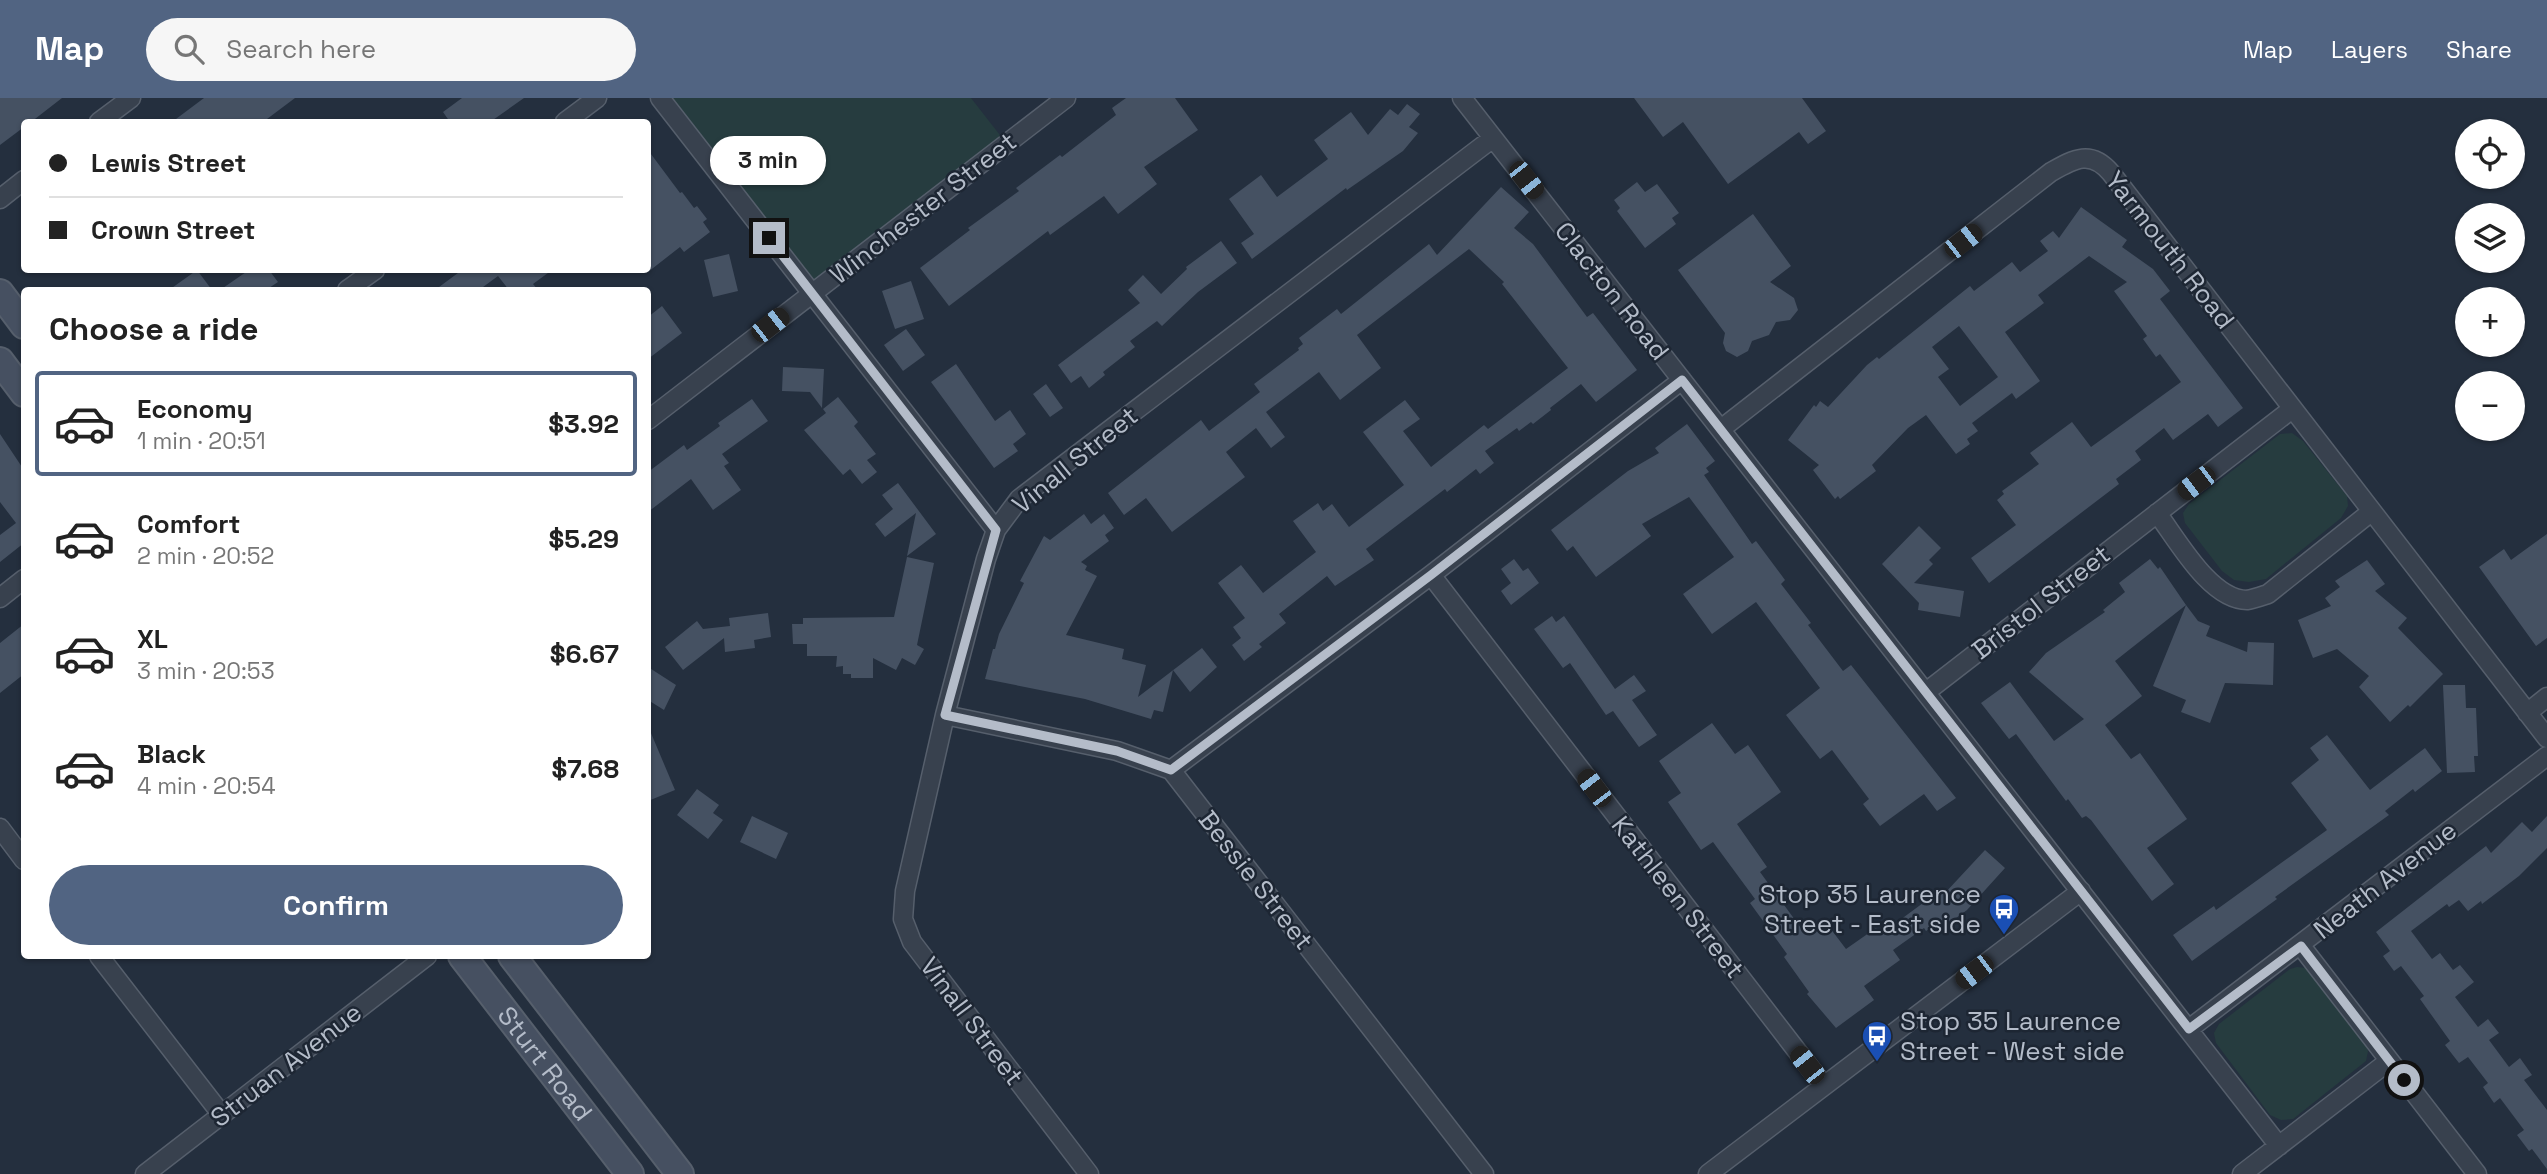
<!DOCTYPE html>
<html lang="en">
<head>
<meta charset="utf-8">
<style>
	body { margin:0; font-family:"Space Grotesk",sans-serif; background:#f6f6f6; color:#222; height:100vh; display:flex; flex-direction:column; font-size:26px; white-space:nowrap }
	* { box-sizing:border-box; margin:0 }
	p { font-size:23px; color:#767676 }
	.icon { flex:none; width:38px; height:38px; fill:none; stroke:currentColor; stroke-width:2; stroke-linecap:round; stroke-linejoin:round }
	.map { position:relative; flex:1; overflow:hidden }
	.sheet { position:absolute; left:21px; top:189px; width:630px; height:672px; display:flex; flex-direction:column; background:#fff; border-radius:7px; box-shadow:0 2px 5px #0004 }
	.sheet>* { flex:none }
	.guide { position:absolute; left:21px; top:21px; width:630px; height:154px; border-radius:7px; box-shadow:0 2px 5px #0004; display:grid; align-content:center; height:154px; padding:0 28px; background:#fff }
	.tools { position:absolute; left:2455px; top:21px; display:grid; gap:14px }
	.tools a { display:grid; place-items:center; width:70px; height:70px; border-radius:50%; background:#fff; box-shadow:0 2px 5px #0004; font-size:35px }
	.end { position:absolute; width:32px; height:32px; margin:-16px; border:9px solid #b4bcc9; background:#111; box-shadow:0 0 0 4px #111 }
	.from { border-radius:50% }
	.bubble { position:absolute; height:49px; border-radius:24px; background:#fff; box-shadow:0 2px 5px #0004; font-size:23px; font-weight:700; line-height:49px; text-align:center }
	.car { position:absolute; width:21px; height:42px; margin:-21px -10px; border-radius:9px; box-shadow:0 0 5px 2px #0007; background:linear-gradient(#222 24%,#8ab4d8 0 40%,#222 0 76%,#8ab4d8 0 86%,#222 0) }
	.guide b { display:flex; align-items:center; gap:24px; height:66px; font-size:26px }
	.guide b+b { border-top:2px solid #e0e0e0 }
	.guide i { width:18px; height:18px; background:#222 }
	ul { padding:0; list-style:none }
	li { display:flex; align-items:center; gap:21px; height:105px; margin:0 14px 10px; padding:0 14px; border:4px solid transparent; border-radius:7px }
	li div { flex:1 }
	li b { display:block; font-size:26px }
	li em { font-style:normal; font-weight:700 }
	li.selected { border-color:#516482 }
	li>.icon { width:63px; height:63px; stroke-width:1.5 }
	h2 { padding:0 28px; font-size:32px; line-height:84px }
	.primary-button { display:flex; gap:14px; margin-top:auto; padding:14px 28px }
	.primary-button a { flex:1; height:80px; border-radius:42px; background:#516482; color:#fff; font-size:28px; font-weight:700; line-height:80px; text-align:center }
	header { display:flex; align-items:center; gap:42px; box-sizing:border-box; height:98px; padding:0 35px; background:#516482; color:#fff }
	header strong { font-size:33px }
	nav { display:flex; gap:38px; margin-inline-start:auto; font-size:24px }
	.search { width:490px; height:63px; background:#f6f6f6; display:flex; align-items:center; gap:18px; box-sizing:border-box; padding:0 24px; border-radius:38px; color:#767676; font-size:26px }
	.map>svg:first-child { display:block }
	.green { fill:#263c3f }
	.building { fill:#455162; fill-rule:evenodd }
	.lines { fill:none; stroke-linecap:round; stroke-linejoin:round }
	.minor-casing { stroke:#565f6c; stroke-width:21 }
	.secondary-casing { stroke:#565f6c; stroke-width:30 }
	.minor { stroke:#38414e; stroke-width:18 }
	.secondary { stroke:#465061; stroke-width:26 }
	.route { stroke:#b4bcc9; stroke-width:9 }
	.labels { text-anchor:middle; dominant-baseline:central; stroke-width:5; stroke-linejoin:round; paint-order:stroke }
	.street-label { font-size:26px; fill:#b4bcc9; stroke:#1d2633 }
	.poi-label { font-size:26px; fill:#b4bcc9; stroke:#1d2633; text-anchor:end }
</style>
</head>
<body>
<header>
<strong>Map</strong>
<div class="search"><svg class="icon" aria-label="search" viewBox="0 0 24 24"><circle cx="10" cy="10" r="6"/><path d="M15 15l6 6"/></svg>Search here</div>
<nav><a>Map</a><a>Layers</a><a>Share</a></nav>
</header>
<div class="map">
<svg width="2547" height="1076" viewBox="0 0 2547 1076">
	<rect width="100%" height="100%" fill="#242f3e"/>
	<path class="green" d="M660,0H971L1003,41L809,192Z
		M2292,335L2303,343L2347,398L2348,408L2341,420L2266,481L2249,484L2234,482L2222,473L2185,425L2183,415L2189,406L2280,336Z
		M2297,869L2307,870L2365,944L2368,953L2366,963L2293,1021L2281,1022L2270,1017L2216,945L2214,935L2219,926L2290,871Z"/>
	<path class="building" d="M0,0H62L31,24H24V29L0,47Z
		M204,0H295L263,24H172Z
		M462,0H524L490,24H450L443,14Z
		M1126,0H1175L1198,32L1144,69L1157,86L1118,116L1104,98L1050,137L1048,133L949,208L920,170L970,132L968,130L1019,93L1016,90L1060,57L1062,59L1116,17L1112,10Z
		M1634,0H1802L1826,33L1808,46L1799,34L1728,86L1683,24L1663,39Z
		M1407,6L1420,16L1409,29L1418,35L1403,53L1347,92L1346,90L1252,161L1241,145L1254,136L1229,101L1261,77L1277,99L1328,61L1314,42L1351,14L1368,37L1390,11L1398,17Z
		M648,52L680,95L682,94L694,110L697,108L707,121L703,124L710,134L684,154L680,149L648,174Z
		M1637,84L1645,94L1657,86L1679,115L1672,120L1676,126L1645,150L1617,113L1620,110L1614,102Z
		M1501,89L1529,114L1514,130L1533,146L1587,219L1593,215L1637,272L1596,304L1581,286L1550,310L1551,312L1533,326L1531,324L1519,333L1517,330L1485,353L1494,365L1480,376L1476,371L1447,394L1445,391L1366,451L1374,462L1335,488L1327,478L1279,516L1286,525L1259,546L1262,549L1244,563L1232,547L1241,540L1233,529L1245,520L1218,485L1241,467L1263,495L1316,454L1293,423L1318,405L1323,413L1332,406L1349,429L1404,387L1363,334L1405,302L1420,321L1403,333L1431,369L1484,327L1488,331L1568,270L1502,186L1504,184L1469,151L1357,237L1381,270L1340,302L1319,274L1266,314L1285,339L1271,350L1256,330L1226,354L1245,379L1172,434L1146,400L1124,417L1108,395L1201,322L1209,333L1260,294L1254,286L1299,252L1298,250L1303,246L1299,240L1337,211L1341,216L1429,146L1437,157Z
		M2081,109L2127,142L2122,149L2153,171L2170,193L2160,201L2243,310L2218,329L2208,316L2173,342L2164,330L2135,353L2141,362L2116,381L2119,386L1989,485L1971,460L2016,427L1997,402L2004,396L2002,393L2039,366L2030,355L2072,324L2091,349L2181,284L2160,256L2156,259L2143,241L2147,238L2114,193L2127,184L2089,158L2038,197L2044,205L2005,234L2040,283L2016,301L2012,295L1972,325L1978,333L1967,341L1970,346L1956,356L1926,317L1908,330L1872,367L1876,373L1840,401L1838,398L1835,401L1813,372L1819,367L1788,342L1814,307L1816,309L1820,303L1828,309L1867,267L1877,259L1879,261L1970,188L1974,193L2012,164L2020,174L2048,153L2040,143L2053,133L2059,140ZM1959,228L1998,279L1960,308L1938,279L1949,271L1932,249Z
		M1753,116L1791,168L1770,184L1794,200L1798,212L1790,222L1776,224L1769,237L1752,243L1748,253L1737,259L1726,253L1723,245L1725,235L1678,172Z
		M1221,143L1237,165L1198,194L1162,228L1157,223L1130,243L1135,249L1103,274L1105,277L1089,290L1081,278L1071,285L1058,267L1140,205L1128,192L1143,177L1161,196L1187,171L1186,169Z
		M729,156L738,193L713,199L704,162Z
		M197,172L212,192H169Z
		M249,172H269L278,184L266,192H220Z
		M462,172H552L533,186L538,192H509L498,178L479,192H435Z
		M911,183L924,221L895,231L882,193Z
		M662,208L682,235L648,261V219Z
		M906,231L925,257L903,273L884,247Z
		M956,266L995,323L1010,312L1026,336L1013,346L1018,353L994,370L931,284Z
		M783,269L824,271L822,310L810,294L782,293Z
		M1046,286L1063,310L1050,319L1033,296Z
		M838,299L858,324L854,328L876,356L867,362L877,374L862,386L850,371L843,377L804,332L826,315L823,311Z
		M752,301L768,323L722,356L729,365L724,368L741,392L713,412L691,381L648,414V374L684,347L687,352L720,328L718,325Z
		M1687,326L1715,363L1706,370L1709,374L1704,377L1752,446L1756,443L1785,482L1781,486L1811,525L1808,527L1843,573L1851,567L1956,700L1937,713L1924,696L1880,728L1863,706L1869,701L1832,652L1820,661L1786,617L1820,590L1756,504L1712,536L1683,496L1734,459L1689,399L1642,426L1651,438L1596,479L1573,448L1567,453L1551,432L1628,373L1659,355L1655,350Z
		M0,336L24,372V445L0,464V437L16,425L0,404Z
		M898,385L936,436L907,458L916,415L885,439L875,426L893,411L882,397Z
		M1084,416L1091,426L1104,416L1114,430L1105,437L1109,443L1081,464L1087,468L1085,472L1097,478L1066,537L1124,551L1122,561L1146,567L1138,599L1202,550L1217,569L1190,594L1173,572L1163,614L1154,612L1151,621L1085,601L985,581L993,551H995L999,536L1024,485L1020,483L1044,438L1050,442Z
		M1919,428L1941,450L1929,462L1933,466L1914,485L1964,493L1960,519L1918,512L1919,505L1882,466Z
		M2547,436V540L2536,548L2479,469L2504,451L2511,462Z
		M907,459L934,465L917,547L924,551L915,567L902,560L896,572L873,560V580H851V576H843V568L836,569L837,558H807V546H793L792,526H803V520L894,519Z
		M1514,461L1523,473L1528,470L1539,485L1511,507L1501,493L1511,485L1501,471Z
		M2150,461L2158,471L2160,469L2186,507L2115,563L2142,598L2105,627L2131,661L2140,655L2187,721L2147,750L2174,786L2152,803L2091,722L2086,718L2082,720L2068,701L2066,703L2016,636L2009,641L1981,605L2010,584L2054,643L2084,621L2029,574L2046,555L2105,514L2103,512L2125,494L2119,485Z
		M2367,462L2385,486L2375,493L2407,520L2398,530L2443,576L2410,609L2408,607L2390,624L2359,589L2369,578L2337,551L2313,560L2298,522L2331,508L2325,500L2340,489L2335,483Z
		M2186,507L2198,523L2210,528L2206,538L2247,554L2248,544L2274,545L2273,587L2225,585L2210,625L2181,614L2186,602L2153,588Z
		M768,515L771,539L754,542L755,550L725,554L724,540L683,572L665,549L697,523L703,531L730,528L729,520Z
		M1552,518L1556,524L1564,518L1615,591L1634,577L1646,593L1632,602L1657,637L1639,649L1613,613L1606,617L1570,565L1563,570L1534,531Z
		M24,526V576L0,595V545Z
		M648,569L676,587L664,612L648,602Z
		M2443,587H2465L2466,610H2476L2478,658H2474L2475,674L2447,675Z
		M1712,625L1735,656L1748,647L1781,694L1737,726L1767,769L1760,774L1806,837L1820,826L1825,833L1830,830L1846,851L1876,830L1881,836L1942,791L1945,795L1985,752L2005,770L1967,812L1944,829L1940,823L1926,833L1924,830L1893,852L1900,862L1864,888L1874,902L1836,930L1807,896L1809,894L1784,859L1787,856L1750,805L1755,801L1713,744L1701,752L1668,704L1681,695L1659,663Z
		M648,628L675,692L648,703Z
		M2327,637L2370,692L2425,650L2442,673L2415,694L2413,691L2385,713L2389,717L2275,799L2277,801L2192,863L2173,837L2214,808L2216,812L2327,732L2291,685L2319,662L2310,650Z
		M697,691L719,707L713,715L723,722L708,741L677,717Z
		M752,718L788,735L776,761L740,744Z
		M2547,718V750L2519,778L2482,806L2481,803L2468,813L2459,802L2449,809L2447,806L2411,833L2432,861L2440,855L2453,872L2460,867L2474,884L2455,899L2478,929L2488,921L2499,935L2489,942L2509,969L2520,960L2532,977L2524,982L2547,1012V1071L2532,1051L2529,1053L2517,1037L2524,1032L2500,1000L2494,1005L2483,989L2488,985L2468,959L2459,965L2445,947L2450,943L2420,901L2424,898L2401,868L2394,873L2383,858L2390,853L2376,834L2486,748L2491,755L2522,724L2532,734Z"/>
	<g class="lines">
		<g class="minor-casing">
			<path id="minor" d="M660,0L996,432
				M1462,0L2279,1048
				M99,24L131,0
				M565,24L597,0
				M0,101L24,82
				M347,192L375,172
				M648,322L1066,0
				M1721,331L2051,74C2074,61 2091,51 2111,75L2547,640
				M2157,415C2177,441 2210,502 2247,502C2254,501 2262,498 2268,496L2371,414
				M1431,477L1824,988
				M0,500L24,481
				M1926,594L2292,311
				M2527,615L2547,599
				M945,617L1117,653L1171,672L1484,1076
				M1171,672L1431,477L1682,282
				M0,730L24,762
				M2301,848L2477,1076
				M99,858L222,1017
				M2189,931L2547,658
				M145,1076L427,858
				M1089,1076L912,844L903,821L905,793L945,617L986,461L996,432L1019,401L1493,40
				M1708,1076L2081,793
				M2242,1076L2389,963"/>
		</g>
		<g class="secondary-casing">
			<g id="secondary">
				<path d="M0,195L24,227"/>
				<path d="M0,263L24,295"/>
				<path id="s1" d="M462,858L630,1076"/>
				<path d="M512,858L680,1076"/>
			</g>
		</g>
		<use href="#minor" class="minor"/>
		<use href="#secondary" class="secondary"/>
	</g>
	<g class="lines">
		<path class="route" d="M769,140L996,432L945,617L1117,653L1171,672L1431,477L1682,282L2189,931L2301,848L2404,982"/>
	</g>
	<defs>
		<g id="bus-pin" transform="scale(1.575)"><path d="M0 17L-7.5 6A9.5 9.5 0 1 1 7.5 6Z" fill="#1a4fb4" stroke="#1d2633"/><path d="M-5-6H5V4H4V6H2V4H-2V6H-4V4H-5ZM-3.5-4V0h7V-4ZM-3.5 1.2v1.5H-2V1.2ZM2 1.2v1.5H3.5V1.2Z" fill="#fff"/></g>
	</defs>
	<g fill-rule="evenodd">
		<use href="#bus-pin" x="2004" y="811"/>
		<use href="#bus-pin" x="1877" y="938"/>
	</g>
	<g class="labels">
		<g class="street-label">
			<text transform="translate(923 110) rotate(-38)">Winchester Street</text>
			<text transform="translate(2170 152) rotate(52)">Yarmouth Road</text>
			<text transform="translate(1612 193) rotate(52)">Clacton Road</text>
			<text transform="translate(1075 362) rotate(-39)">Vinall Street</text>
			<text transform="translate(2041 504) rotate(-38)">Bristol Street</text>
			<text transform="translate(1256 782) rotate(52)">Bessie Street</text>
			<text transform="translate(2385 782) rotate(-38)">Neath Avenue</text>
			<text transform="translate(1678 799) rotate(52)">Kathleen Street</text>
			<text transform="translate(972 923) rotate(53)">Vinall Street</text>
			<text transform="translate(286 967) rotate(-38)">Struan Avenue</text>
			<text stroke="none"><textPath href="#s1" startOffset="136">Sturt Road</textPath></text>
		</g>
		<g class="poi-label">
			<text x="1981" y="796">Stop 35 Laurence<tspan x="1981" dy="30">Street - East side</tspan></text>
			<text x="1900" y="923" text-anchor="start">Stop 35 Laurence<tspan x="1900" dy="30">Street - West side</tspan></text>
		</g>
	</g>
</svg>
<div class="tools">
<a><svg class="icon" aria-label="locate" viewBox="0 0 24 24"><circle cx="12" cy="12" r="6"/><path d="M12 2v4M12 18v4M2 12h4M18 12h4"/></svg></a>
<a><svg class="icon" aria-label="layers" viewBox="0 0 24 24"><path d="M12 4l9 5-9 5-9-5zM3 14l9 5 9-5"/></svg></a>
<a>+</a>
<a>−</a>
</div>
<i class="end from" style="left:2404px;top:982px"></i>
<i class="end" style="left:769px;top:140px"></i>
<div class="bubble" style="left:710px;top:38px;width:116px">3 min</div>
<i class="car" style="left:1526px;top:82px;rotate:142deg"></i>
<i class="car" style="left:1963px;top:143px;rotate:52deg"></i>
<i class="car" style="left:770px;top:227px;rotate:52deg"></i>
<i class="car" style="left:2196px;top:385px;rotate:233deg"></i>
<i class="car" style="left:1594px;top:690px;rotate:323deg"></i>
<i class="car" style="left:1974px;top:874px;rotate:233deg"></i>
<i class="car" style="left:1807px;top:967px;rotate:322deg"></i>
<div class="guide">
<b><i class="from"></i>Lewis Street</b>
<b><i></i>Crown Street</b>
</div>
<section class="sheet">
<h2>Choose a ride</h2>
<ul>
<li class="selected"><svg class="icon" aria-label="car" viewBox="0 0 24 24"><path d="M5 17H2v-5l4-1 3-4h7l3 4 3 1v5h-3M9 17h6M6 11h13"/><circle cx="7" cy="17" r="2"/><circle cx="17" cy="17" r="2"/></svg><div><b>Economy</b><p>1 min · 20:51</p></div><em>$3.92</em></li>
<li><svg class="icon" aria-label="car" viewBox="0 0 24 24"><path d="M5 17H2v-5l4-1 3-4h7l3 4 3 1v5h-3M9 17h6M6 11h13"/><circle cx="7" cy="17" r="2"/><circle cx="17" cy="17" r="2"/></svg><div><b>Comfort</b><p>2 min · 20:52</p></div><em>$5.29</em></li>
<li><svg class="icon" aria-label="car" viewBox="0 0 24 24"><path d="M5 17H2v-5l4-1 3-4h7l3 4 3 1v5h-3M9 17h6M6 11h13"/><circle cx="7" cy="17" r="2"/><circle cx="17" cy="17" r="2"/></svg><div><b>XL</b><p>3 min · 20:53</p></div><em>$6.67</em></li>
<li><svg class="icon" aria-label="car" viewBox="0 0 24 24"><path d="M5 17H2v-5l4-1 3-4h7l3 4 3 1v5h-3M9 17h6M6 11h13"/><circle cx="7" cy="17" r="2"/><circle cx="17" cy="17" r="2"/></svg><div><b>Black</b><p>4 min · 20:54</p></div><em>$7.68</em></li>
</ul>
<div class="primary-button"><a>Confirm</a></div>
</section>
</div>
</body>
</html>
